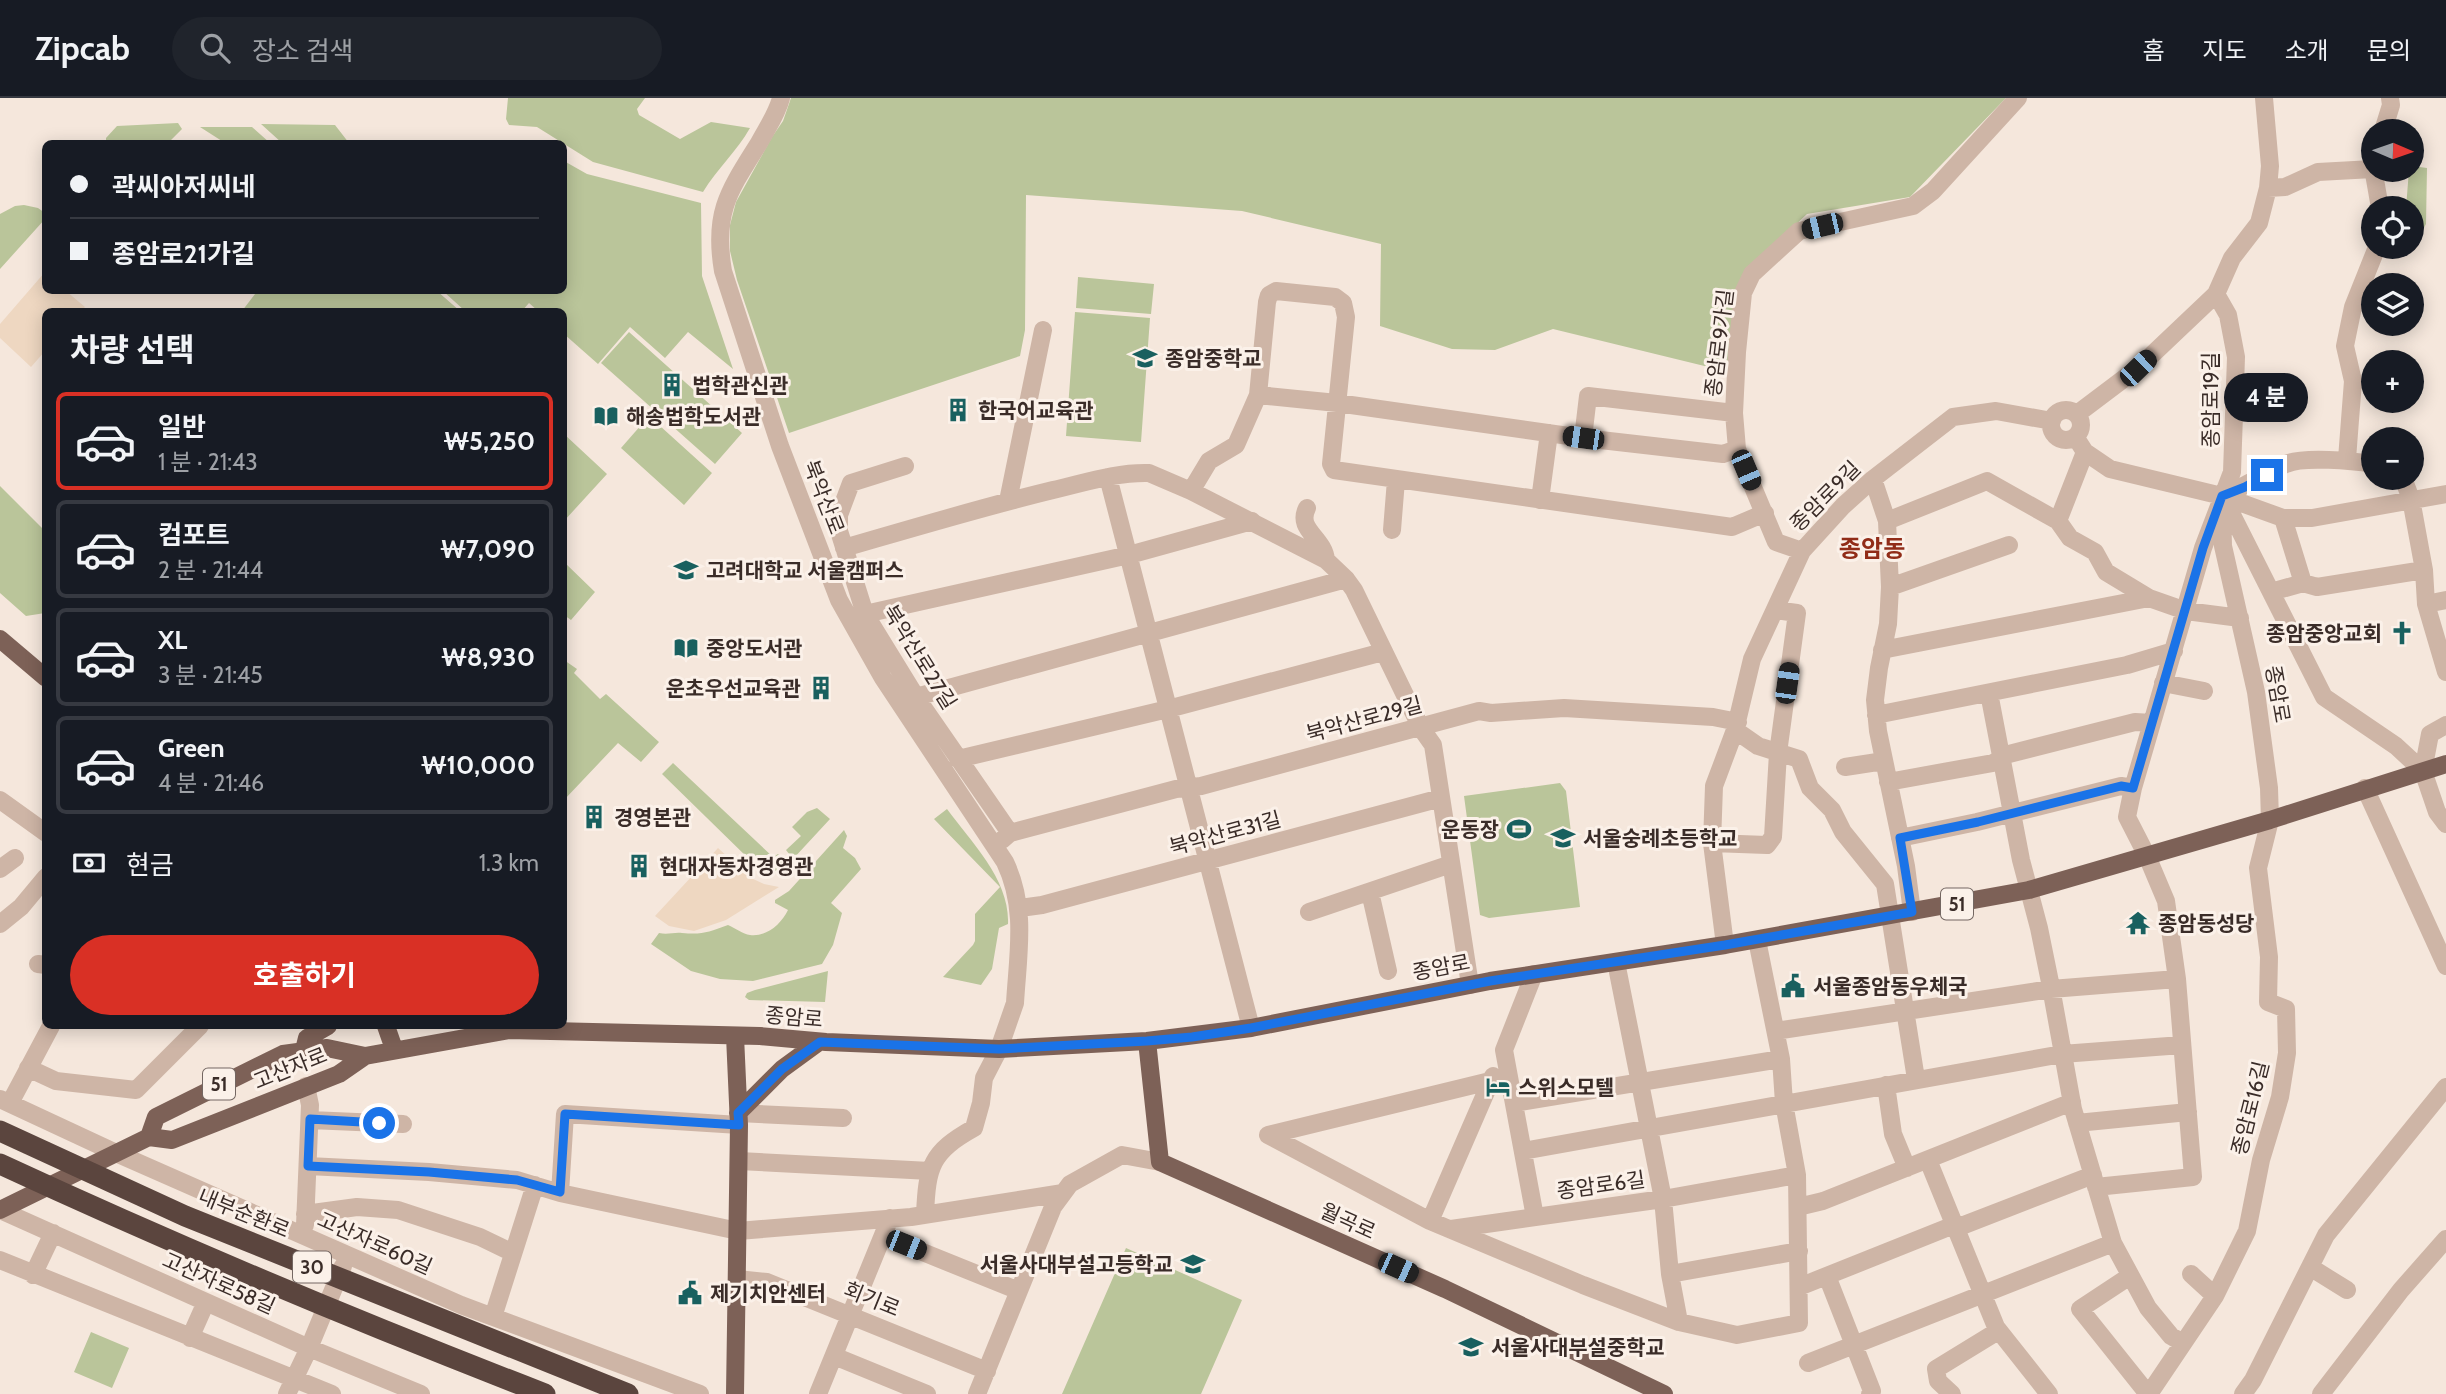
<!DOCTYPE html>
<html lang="ko">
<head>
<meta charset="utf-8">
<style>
	body { margin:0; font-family:Cabin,"Noto Sans KR",sans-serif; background:#20242c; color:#f1f3f6; height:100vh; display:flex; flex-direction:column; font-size:26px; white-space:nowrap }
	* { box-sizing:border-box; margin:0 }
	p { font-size:23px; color:#9ea1a6 }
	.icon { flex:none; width:38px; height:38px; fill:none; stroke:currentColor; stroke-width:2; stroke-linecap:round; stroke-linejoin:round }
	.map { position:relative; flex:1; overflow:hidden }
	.drawer { position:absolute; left:42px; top:210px; width:525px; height:721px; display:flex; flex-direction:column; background:#171b24; border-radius:10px; box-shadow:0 4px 18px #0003 }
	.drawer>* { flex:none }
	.hud { position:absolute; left:42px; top:42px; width:525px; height:154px; border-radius:10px; box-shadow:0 4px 18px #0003; display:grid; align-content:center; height:154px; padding:0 28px; background:#171b24 }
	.needle { width:46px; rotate:92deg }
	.fabs { position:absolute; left:2361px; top:21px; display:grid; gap:14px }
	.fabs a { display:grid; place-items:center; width:63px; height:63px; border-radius:50%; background:#171b24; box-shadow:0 4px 18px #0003; font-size:35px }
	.end { position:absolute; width:32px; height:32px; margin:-16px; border:9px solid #1a73e8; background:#fff; box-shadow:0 0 0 4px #fff }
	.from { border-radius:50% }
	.bubble { position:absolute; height:49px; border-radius:24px; background:#171b24; box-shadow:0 4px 18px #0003; font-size:23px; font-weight:700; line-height:49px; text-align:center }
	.car { position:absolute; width:21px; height:42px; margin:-21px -10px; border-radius:9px; box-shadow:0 0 5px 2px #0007; background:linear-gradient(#222 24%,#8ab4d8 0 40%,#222 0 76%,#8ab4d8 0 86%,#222 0) }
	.hud b { display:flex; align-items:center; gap:24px; height:66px; font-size:26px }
	.hud b+b { border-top:2px solid #363941 }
	.hud i { width:18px; height:18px; background:#f1f3f6 }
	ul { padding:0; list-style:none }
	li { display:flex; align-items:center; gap:21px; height:98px; margin:0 14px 10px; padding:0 14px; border:4px solid #363941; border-radius:10px }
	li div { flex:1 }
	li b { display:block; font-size:26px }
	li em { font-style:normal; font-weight:700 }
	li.selected { border-color:#d93025 }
	li>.icon { width:63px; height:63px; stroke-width:1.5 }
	h2 { padding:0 28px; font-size:32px; line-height:84px }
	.pay { display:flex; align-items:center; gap:18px; height:77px; padding:0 28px; font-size:26px }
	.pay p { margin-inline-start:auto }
	.primary-button { display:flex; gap:14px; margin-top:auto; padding:14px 28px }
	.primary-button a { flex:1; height:80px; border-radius:42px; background:#d93025; color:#fff; font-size:28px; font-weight:700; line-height:80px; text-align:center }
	header { display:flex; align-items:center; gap:42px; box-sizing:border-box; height:98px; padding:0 35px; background:#171b24; border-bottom:2px solid #363941 }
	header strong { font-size:33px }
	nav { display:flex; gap:38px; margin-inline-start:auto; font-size:24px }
	.search { width:490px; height:63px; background:#20242c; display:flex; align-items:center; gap:18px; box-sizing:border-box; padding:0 24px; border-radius:38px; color:#9ea1a6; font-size:26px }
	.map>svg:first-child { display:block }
	.green { fill:#bac59a }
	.plaza { fill:#eed7c1 }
	.pier { fill:#f5e7dc }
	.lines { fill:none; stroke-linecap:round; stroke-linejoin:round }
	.minor { stroke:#ceb5a6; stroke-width:18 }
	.major { stroke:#7d6157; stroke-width:18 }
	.highway { stroke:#5b453e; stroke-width:21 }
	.route { stroke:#1a73e8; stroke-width:9 }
	.labels { text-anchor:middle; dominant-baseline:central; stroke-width:6; stroke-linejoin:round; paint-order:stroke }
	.shield { fill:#fbf1e9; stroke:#746762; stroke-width:2 }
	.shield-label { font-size:19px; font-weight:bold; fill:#3a2c28 }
	.street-label { font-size:21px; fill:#3a2c28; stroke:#fbf1e9 }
	.poi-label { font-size:21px; font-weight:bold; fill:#3a2c28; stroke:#fbf1e9; text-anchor:start }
	.quarter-label { font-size:24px; font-weight:bold; fill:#912c18; stroke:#fbf1e9 }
</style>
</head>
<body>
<header>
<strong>Zipcab</strong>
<div class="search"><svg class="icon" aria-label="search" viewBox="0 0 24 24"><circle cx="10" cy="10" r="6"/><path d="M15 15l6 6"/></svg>장소 검색</div>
<nav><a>홈</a><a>지도</a><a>소개</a><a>문의</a></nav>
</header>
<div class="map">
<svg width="2446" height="1296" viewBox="0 0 2446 1296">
	<rect width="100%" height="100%" fill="#f5e7dc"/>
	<path class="green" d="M508,0H645L637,11L639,17L680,41L711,24L750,30C737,53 717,71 703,94L593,64L537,29L509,27L506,21Z
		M791,0H2006L1910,99L1807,116L1742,177L1729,274L1553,231L1495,252L1452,251L1380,228L1381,146L1242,113L1026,97L1025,232L1020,258L789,335L737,182L730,153V127L736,104L772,39L783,23Z
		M178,25L182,31L168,45H106V40L117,28Z
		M261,26L335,27L349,45H282Z
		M200,29H252L270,45H225Z
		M564,63L587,76L701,105L702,178L733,271L688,234L665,260L630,229L598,266L564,236V214L538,213L529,205L522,213H465L443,193L564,192Z
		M2412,68L2427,70L2426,126L2411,153L2412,110H2406L2409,72H2412Z
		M24,107L38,110L45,115V121L0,171V116L15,108Z
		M1078,179L1154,186L1151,216L1076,210Z
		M258,192L437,193L460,213H242Z
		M1075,214L1150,220L1141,344L1066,338Z
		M629,234L742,335L715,366L601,265Z
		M649,318L712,375L684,407L621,350Z
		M564,336L607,376L564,423Z
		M0,388L45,433V515L26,518L0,495Z
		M564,464L595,494L571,522L564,517Z
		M564,562L577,571L574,575L600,601L606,596L659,644L641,664L618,645L564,702Z
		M673,665L773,759L778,756L787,767L776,773H770L751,763L662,676Z
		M1560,685L1566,693L1580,809L1489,820L1480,817L1464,698Z
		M817,710L830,721L793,761L786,752L801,738L792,729L807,714Z
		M947,711C972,745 1010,782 1008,826L999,830L992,871L981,887L943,879L973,847L975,843V816L1000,789L934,721Z
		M844,732L847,738L843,750L855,760L861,771L831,805L842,815L833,847L822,866L753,883L720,881L691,873L651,846L659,835C668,837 674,834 682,835C703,837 708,834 728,827C735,830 743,836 750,837C767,839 781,826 788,812L775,805V802L789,793Z
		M828,873L825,904L749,902L745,899L747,895L755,892Z
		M1126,1150L1242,1202L1201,1296H1062Z
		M91,1234L129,1250L112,1290L74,1274Z"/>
	<path class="plaza" d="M45,174L46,192L66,193L85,209L81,213L46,214L45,253L31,269L0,240V226Z
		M718,750L751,780L764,786L779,789L726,822L694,833L669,828L655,818Z"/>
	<path class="pier" d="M0,1023L62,1051L66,1049L135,1081L132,1083L198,1113L650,1296H507L164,1158L74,1115L63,1121L0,1094V1087L5,1084L0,1081Z"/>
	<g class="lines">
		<path class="minor" d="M781,0C777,16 767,30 759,45C729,93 713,114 723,173L780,348L839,502L883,580L1005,764C1027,810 1018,855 1015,905L999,951L984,980L981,1005L974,1030C931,1054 927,1068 925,1117
			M2383,33L2391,7L2390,0
			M2373,70L2380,110
			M2268,90L2285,89L2318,74L2373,71
			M1258,297L1267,204L1269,197L1276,193L1335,199L1343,205L1346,219L1331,366L1334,372L1732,429L1765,415
			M2051 327a15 15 0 1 1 30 0a15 15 0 1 1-30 0Z
			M2077,316L2138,270L2216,196L2232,160L2259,125L2268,90L2270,68L2264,0
			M1583,340L1588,298L1734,315
			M2076,340L2085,354L2110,371L2222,398L2283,420H2312L2446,396
			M2347,361L2353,283L2345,248L2353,209L2377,149
			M905,368L851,385L839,417V433L865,516L916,599L1010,735L1002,742
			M1108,379L1251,930
			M2403,380L2411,401L2424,472L2426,506L2446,574
			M1873,381L1887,423L1890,489L1888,526L1879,570L1875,602L1878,633L1906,768L1912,814
			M1191,393L1209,363L1236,347L1258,297L1337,305L1583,340L1723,356L1737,351
			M2222,398C2245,389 2264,375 2286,366C2303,358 2354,363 2373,366
			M2224,401L2324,599L2396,648L2423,673L2437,714L2446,726
			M1540,402L1549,335
			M1008,403L1043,232
			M1307,410C1296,432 1324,439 1326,462
			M2283,420L2303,485L2317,489L2424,472
			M1887,423L1987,383L2058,423L2070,440L2095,454L2106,474L2149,500L2186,513L2240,520
			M2058,423L2085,354
			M1392,432L1396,382
			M844,450C913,430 983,409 1053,392C1084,385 1116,374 1149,375L1191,393L1326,462L1346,481L1354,492L1421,630L1433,647L1470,887
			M1802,453L1776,444L1737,351L1734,315L1737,254L1743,195L1752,176L1799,133L1913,108L1933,93L2018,0
			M1890,489L2009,447
			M2271,494L2303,485
			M2426,506L2446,502
			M865,516L1129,457L1252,423
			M1882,552L2149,500
			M2163,585L2204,593
			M1989,595L2021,762L2039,830L2050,884L2073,1011L2113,1145L2148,1210L2171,1238L2183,1245
			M916,599L1346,481
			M1876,617L2127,567L2174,553
			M1735,632L1758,648L1799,661L1810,690L1832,712L1843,734L1885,786L1916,981
			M958,661L1168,611L1383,554
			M1845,669L1884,663
			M2423,673L2430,636L2446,627
			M1888,684L1993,665L2009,656L2135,624L2152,625
			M2365,690L2446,868
			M0,702L46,735
			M1010,735L1176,691L1201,688L1479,613L1491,615L1564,610L1713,619L1738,624
			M1900,740L1977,724L2121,688L2133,690
			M1712,745L1767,747L1773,739L1778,655L1797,515L1775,512
			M0,771L15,760
			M1370,794L1388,873
			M1020,810L1042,807L1441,700
			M1309,814L1451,766
			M0,826L21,809L46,779
			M1725,847L1712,745L1714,688L1735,632L1752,561L1802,453L1843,408L1873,381L1953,319L1996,313L2052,323
			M1616,864L1663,1101L1670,1176L1679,1224
			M38,866L46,867
			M1534,876L1504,952L1535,1119
			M1776,933L2051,891L2177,881
			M28,970L56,983L136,992L200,928
			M1490,983L1268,1037L1430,1123L1583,1187L1679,1224L1737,1237L1799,1225L1797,1077L1784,1005L1781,961L1757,842
			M1886,987L1893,1036L1907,1070
			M0,1001L116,1055L461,1207L700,1296
			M10,1005L51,928
			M1514,1005L1781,961
			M738,1015L843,1020
			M310,1022L403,1026
			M2077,1025L2188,1014
			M1523,1053L2062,956L2182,947
			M1928,1062L1996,1229L2049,1296
			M739,1063L930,1073
			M308,1068L429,1074L517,1082L560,1095L738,1133L911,1119L1063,1095
			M2096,1089L2193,1079L2177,881L2166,803L2147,758L2127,719L2133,690L2203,450L2232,374L2236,259L2228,217L2216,196
			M560,1095L565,1016L739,1027
			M1798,1109L1823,1103L2072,1004
			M0,1112L309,1250L421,1296
			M305,1116L357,1109L398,1112L480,1139L513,1155
			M1430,1123L1493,978
			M305,1127L310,1007L306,988
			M1451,1131L1663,1101L1797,1077
			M883,1138L1019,1193
			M0,1162L332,1296
			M2310,1169L2347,1192
			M1670,1176L1799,1153
			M2191,1176L2215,1198
			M33,1177L53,1135
			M1827,1178L1872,1293L1870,1296
			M2130,1178L2080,1211L2148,1296
			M737,1181L767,1184L987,1273
			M1799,1189L1954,1127H1964L2093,1077
			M493,1219L535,1087
			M190,1240L206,1204
			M834,1258L927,1296
			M1808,1265L2113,1145
			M287,1296L309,1250L343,1168
			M818,1296L890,1120
			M977,1296L1053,1109L1070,1086L1122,1057L1160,1064
			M1952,1296L1938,1283L1936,1271L1998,1233
			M2149,1296L2215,1198L2247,1133L2261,1062L2280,999L2287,955L2286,911L2268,904L2269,859L2258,770L2270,722L2269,690L2256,594L2223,448L2222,408
			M2243,1296L2253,1282L2326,1137L2446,989
			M2321,1296L2401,1192L2446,1141"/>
		<path class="major" d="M0,541L46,580
			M386,928L394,951
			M1147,943L1160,1064L1445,1191L1664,1296
			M304,952L307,940L328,928
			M738,1015L782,971L819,944
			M149,1039L156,1019L283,956L327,950L365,958
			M0,1112L149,1039L172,1042L339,976L365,958L509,932L760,938L826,944L999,951L1147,943L1251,930L1490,883L1725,847L2029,792L2270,722L2446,666
			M735,1296L739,1027L735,938"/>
		<path class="highway" d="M0,1033L185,1118L628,1296
			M0,1066C179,1149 361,1225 545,1296"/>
	</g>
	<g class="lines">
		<path class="route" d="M379,1025L310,1021L308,1068L429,1074L517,1082L560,1094L565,1016L739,1027L738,1015L782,971L820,944L999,951L1147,943L1192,939L1251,930L1490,883L1725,847L1912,814L1900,740L1978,724L2121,688L2133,690L2203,450L2222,398L2245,389L2267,377"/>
	</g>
	<defs>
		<g id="school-bare" transform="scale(1.89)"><path d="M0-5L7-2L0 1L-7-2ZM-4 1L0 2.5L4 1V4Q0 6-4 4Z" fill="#19605f" stroke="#fbf1e9" stroke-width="2.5" paint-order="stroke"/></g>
		<g id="building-bare" transform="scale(1.89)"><path d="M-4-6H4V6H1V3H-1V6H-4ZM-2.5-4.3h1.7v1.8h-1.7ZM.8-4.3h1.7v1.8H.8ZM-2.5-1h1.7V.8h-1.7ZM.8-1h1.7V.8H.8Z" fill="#19605f" stroke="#fbf1e9" stroke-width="2.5" paint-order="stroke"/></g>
		<g id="library-bare" transform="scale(1.89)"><path d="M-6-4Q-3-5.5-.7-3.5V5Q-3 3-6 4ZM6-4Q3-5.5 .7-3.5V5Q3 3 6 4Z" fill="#19605f" stroke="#fbf1e9" stroke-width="2.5" paint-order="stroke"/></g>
		<g id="university-bare" transform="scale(1.89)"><path d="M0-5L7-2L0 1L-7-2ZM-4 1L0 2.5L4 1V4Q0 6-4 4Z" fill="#19605f" stroke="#fbf1e9" stroke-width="2.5" paint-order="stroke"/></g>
		<g id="church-bare" transform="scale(1.89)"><path d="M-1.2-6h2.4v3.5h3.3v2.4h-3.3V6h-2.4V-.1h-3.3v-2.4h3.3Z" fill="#19605f" stroke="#fbf1e9" stroke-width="2.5" paint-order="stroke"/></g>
		<g id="stadium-bare" transform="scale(1.89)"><path d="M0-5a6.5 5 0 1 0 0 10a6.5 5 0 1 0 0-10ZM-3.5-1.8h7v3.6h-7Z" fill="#19605f" stroke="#fbf1e9" stroke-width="2.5" paint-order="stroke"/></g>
		<g id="temple-bare" transform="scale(1.89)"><path d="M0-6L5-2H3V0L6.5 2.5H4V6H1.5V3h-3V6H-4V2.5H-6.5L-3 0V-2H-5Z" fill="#19605f" stroke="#fbf1e9" stroke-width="2.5" paint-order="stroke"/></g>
		<g id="civic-bare" transform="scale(1.89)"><path d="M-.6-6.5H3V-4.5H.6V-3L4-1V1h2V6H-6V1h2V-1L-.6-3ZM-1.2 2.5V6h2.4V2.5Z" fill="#19605f" stroke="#fbf1e9" stroke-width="2.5" paint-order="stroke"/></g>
		<g id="hotel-bare" transform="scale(1.89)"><path d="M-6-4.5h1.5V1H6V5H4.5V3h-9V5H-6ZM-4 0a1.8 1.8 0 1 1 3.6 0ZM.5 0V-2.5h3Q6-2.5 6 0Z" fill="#19605f" stroke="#fbf1e9" stroke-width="2.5" paint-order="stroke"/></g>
	</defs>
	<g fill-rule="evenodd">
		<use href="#school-bare" x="1145" y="260"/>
		<use href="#building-bare" x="672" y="287"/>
		<use href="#building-bare" x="958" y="312"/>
		<use href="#library-bare" x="606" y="318"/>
		<use href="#university-bare" x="686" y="472"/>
		<use href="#church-bare" x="2402" y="535"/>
		<use href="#library-bare" x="686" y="550"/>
		<use href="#building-bare" x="821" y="590"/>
		<use href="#building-bare" x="594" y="719"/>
		<use href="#stadium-bare" x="1519" y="731"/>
		<use href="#school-bare" x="1563" y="740"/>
		<use href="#building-bare" x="639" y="768"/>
		<use href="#temple-bare" x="2138" y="825"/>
		<use href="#civic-bare" x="1793" y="888"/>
		<use href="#hotel-bare" x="1498" y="989"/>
		<use href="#school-bare" x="1193" y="1166"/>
		<use href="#civic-bare" x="690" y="1195"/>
		<use href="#school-bare" x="1471" y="1249"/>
	</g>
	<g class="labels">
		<g class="shield">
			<rect x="1941" y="790.5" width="32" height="31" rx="5"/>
			<rect x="203" y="970.5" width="32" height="31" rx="5"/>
			<rect x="293" y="1153.5" width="38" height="31" rx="5"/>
		</g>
		<g class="shield-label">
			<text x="1957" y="806">51</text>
			<text x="219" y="986">51</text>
			<text x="312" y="1169">30</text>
		</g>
		<g class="street-label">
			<text transform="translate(1719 245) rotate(-83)">종암로9가길</text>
			<text transform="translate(2210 302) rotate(-90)">종암로19길</text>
			<text transform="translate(1825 398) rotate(-45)">종암로9길</text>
			<text transform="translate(824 399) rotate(69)">북악산로</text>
			<text transform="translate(920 559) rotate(58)">북악산로27길</text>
			<text transform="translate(2278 596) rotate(80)">종암로</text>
			<text transform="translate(1364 621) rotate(-15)">북악산로29길</text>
			<text transform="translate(1225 735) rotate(-15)">북악산로31길</text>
			<text transform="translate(1441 869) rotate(-11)">종암로</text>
			<text transform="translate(794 919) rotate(5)">종암로</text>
			<text transform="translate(290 970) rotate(-22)">고산자로</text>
			<text transform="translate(2250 1010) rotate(-76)">종암로16길</text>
			<text transform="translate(1601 1087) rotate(-8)">종암로6길</text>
			<text transform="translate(244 1115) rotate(22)">내부순환로</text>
			<text transform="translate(1348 1123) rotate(24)">월곡로</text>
			<text transform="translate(375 1145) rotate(24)">고산자로60길</text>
			<text transform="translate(219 1185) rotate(24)">고산자로58길</text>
			<text transform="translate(872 1201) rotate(22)">회기로</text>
		</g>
		<g class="poi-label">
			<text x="1165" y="260">종암중학교</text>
			<text x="692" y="287">법학관신관</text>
			<text x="978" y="312">한국어교육관</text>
			<text x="626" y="318">해송법학도서관</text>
			<text x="706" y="472">고려대학교 서울캠퍼스</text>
			<text x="2382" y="535" text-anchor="end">종암중앙교회</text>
			<text x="706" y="550">중앙도서관</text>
			<text x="801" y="590" text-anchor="end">운초우선교육관</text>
			<text x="614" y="719">경영본관</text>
			<text x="1499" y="731" text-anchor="end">운동장</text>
			<text x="1583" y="740">서울숭례초등학교</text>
			<text x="659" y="768">현대자동차경영관</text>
			<text x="2158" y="825">종암동성당</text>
			<text x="1813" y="888">서울종암동우체국</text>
			<text x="1518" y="989">스위스모텔</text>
			<text x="1173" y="1166" text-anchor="end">서울사대부설고등학교</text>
			<text x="710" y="1195">제기치안센터</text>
			<text x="1491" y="1249">서울사대부설중학교</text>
		</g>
		<g class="quarter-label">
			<text x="1872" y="450">종암동</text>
		</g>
	</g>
</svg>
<div class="fabs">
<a><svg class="needle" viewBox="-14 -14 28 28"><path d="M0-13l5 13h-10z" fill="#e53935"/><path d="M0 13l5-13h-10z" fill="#9ea1a6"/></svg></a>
<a><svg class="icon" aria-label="locate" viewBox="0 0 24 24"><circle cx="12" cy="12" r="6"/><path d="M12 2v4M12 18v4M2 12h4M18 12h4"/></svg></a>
<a><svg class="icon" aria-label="layers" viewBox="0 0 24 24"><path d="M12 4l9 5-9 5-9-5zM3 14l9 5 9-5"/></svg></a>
<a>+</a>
<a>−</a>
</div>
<i class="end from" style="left:379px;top:1025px"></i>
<i class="end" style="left:2267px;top:377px"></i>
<div class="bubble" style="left:2224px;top:275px;width:84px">4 분</div>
<i class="car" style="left:1822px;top:128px;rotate:257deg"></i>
<i class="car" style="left:2138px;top:270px;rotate:46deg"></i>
<i class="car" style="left:1583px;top:340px;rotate:278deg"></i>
<i class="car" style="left:1746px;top:372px;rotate:157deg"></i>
<i class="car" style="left:1787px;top:585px;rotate:8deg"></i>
<i class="car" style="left:906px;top:1147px;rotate:112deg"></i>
<i class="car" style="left:1398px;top:1170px;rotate:114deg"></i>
<div class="hud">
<b><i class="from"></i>곽씨아저씨네</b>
<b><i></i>종암로21가길</b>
</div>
<section class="drawer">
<h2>차량 선택</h2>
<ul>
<li class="selected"><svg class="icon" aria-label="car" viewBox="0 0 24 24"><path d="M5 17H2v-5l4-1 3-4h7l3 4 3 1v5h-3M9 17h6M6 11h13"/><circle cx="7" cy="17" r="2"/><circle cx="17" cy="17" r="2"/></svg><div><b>일반</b><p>1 분 · 21:43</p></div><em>₩5,250</em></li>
<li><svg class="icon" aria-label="car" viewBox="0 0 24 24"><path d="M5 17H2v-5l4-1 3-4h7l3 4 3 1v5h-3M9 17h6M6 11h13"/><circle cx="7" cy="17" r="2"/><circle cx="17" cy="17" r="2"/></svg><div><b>컴포트</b><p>2 분 · 21:44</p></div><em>₩7,090</em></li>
<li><svg class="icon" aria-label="car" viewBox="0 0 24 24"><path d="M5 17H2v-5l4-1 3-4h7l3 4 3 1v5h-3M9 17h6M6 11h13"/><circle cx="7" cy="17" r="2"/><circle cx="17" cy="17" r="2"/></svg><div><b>XL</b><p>3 분 · 21:45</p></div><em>₩8,930</em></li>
<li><svg class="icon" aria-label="car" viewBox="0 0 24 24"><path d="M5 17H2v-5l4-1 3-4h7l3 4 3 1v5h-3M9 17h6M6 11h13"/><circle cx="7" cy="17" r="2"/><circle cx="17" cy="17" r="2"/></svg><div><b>Green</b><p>4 분 · 21:46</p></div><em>₩10,000</em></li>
</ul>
<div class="pay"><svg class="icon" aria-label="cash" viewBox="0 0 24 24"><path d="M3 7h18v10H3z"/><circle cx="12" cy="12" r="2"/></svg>현금<p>1.3 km</p></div>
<div class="primary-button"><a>호출하기</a></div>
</section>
</div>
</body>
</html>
